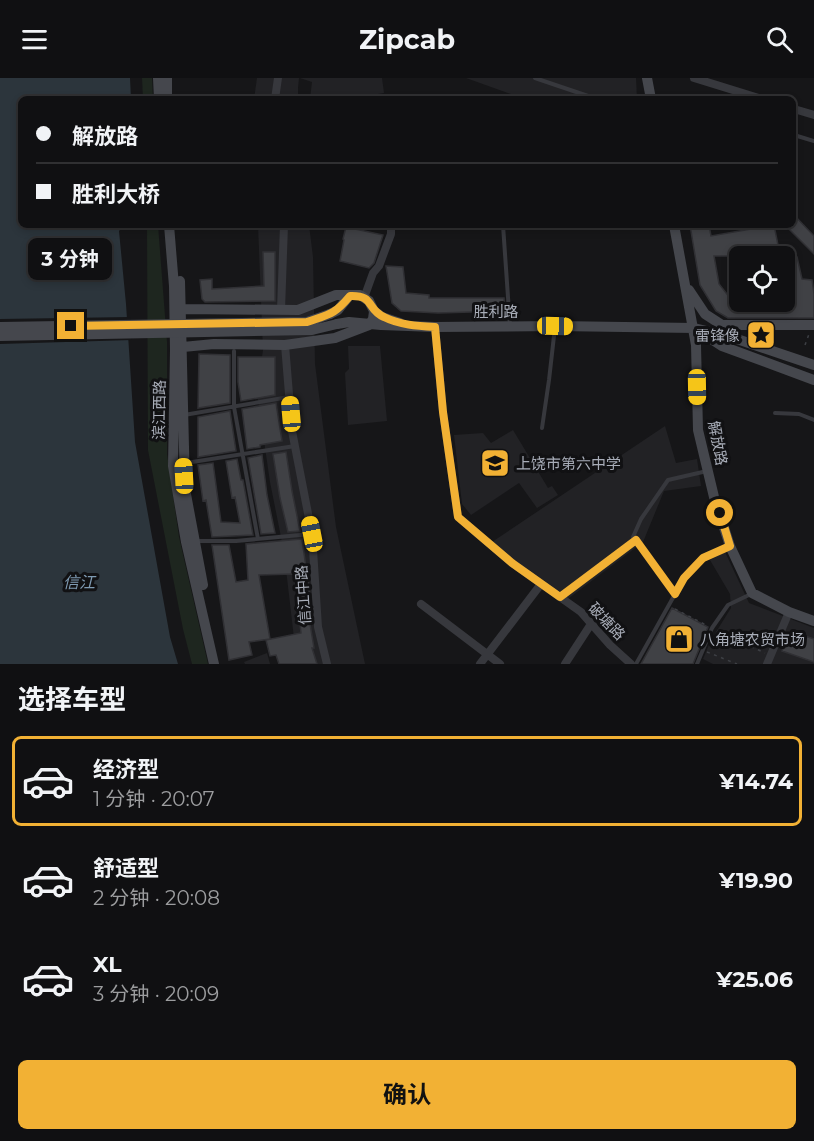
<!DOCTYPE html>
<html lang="zh">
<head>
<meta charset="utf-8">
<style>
	body { margin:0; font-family:Montserrat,"Noto Sans SC",sans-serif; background:#19191b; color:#f1f3f6; height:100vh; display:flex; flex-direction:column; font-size:22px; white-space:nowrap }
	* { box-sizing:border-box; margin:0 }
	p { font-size:20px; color:#9c9d9f }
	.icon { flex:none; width:33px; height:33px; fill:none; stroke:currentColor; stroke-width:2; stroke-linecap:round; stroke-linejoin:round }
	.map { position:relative; height:586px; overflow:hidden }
	.drawer { display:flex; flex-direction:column; background:#101012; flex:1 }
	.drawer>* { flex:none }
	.banner { position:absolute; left:18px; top:18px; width:778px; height:132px; border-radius:9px; box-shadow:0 3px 9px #0003,0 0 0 2px #303032; display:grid; align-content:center; height:132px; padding:0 18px; background:#101012 }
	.controls { position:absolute; left:729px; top:168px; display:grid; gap:12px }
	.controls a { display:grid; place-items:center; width:66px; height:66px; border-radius:9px; background:#101012; box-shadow:0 3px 9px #0003,0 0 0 2px #303032; font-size:30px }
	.end { position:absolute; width:27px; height:27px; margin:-14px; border:8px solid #f2b134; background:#111; box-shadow:0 0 0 3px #111 }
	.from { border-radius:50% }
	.bubble { position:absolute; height:42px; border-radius:9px; background:#101012; box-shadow:0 3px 9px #0003,0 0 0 2px #303032; font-size:20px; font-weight:700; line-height:42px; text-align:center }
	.car { position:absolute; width:18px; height:36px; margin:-18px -9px; border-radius:8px; box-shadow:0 0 4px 2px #0007; background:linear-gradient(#f5c518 24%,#345 0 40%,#f5c518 0 76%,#345 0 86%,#f5c518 0) }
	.banner b { display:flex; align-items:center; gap:21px; height:57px; font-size:22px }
	.banner b+b { border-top:2px solid #303032 }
	.banner i { width:15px; height:15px; background:#f1f3f6 }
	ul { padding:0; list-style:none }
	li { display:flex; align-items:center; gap:18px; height:90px; margin:0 12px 9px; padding:0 6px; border:3px solid transparent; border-radius:9px }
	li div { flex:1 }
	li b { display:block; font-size:22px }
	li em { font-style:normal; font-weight:700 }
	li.active { border-color:#f2b134 }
	li>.icon { width:54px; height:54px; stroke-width:1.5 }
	h2 { padding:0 18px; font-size:27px; line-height:72px }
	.primary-button { display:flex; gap:12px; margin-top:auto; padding:12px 18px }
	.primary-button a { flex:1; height:69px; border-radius:9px; background:#f2b134; color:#111; font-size:24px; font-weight:700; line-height:69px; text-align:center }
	header { display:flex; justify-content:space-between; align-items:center; height:78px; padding:0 18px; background:#101012; font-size:27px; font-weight:700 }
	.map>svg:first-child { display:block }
	.built { fill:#222225 }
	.green { fill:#1e261f }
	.water { fill:#2c353c }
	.pier { fill:#161618 }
	.building { fill:#404145; stroke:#303034; stroke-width:1.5; fill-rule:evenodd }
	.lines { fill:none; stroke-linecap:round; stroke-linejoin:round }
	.path { stroke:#3d3f44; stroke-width:1.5; stroke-dasharray:3 4.5; stroke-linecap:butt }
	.lane { stroke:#37383d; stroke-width:4 }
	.street { stroke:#37383d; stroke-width:8 }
	.secondary { stroke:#45474d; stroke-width:10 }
	.secondary-bridge { stroke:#45474d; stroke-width:10 }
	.route { stroke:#f2b134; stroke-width:8 }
	.labels { text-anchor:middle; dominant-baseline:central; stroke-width:6; stroke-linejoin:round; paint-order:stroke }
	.street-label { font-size:15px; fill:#a8adb8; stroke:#111113 }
	.poi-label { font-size:15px; fill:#a8adb8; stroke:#111113; text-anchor:start }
	.water-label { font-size:16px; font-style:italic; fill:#7f9bb3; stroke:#111113 }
</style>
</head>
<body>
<header><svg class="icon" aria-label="menu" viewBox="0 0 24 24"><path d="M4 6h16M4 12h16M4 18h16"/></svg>Zipcab<svg class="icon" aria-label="search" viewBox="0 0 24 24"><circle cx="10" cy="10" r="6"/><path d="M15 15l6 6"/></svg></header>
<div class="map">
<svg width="814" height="586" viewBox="0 0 814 586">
	<rect width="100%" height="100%" fill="#161618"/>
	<path class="built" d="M257,0H299L298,10V21H254Z
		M300,0H382L384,15L347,21H310L312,4Z
		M466,0H636L637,21H525Z
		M258,147H309L313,179L315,286L336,449L365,586H297L284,474L270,404L257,315L263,272Z
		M348,268H380L387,343L348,347L345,295L349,291Z
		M665,348L676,385L697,381L701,408L664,413L643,464L565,523L489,466Z
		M513,352L548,410L552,408L558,417L537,430L519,405L471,437L462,426L454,357L483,355L491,365Z
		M725,474L749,525L814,550V586H713L703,581L711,562L731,530L730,516L710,482Z
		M267,575L270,586H245L244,584Z"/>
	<path class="green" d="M142,0H152L153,21H143Z
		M147,147H158L167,264V376L179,459L208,586H192L183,551L148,372Z"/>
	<path class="water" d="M0,0H130L131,21H21V147H124L119,153L126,226L135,364L170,559L178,586H0Z"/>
	<path class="pier" d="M130,239L132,262L0,266V241Z"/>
	<path class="building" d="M794,137L814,158V176L785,147H794Z
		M690,147H709L711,158L774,147L779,172L788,170L797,179L802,201L812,202L814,216V240H728L716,233L700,207ZM758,171L759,178H784V191L791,227L738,228V230L719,206L714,178H728L737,221H740V178H746L745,173Z
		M346,149L383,157L374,185L369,190L340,183L344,162L343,161Z
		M263,174H275V223L205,224L202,221L200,202L212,201V211L264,208Z
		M386,188L403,189L406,215L429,217V220H504L505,233L438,235L401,233L392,225Z
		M199,276L230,277V325L198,330Z
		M238,279H275V317L241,323L238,304Z
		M276,325L282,363L260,367V369L247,371L242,331Z
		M230,333L236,373L198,379V339Z
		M286,374L292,413L300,453L288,454L280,420L273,376Z
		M262,377L267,417L275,455L261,456L248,380Z
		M237,381L241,402H243L253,457L212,459L206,422L203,423L198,387L213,385L221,444L240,445L235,419L232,420L226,383Z
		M302,461L310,518L312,546H310L314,570H312L317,586H279L276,577L270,578L266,562L301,555L294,496L259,497L270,561L249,564L252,577L229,582L212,467H229L236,504L248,502L246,466Z
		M672,530L708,549L693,586H641Z
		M791,553L814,561V584L782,573Z"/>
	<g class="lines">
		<path class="path" d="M805,267L809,256
			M675,531L708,548
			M717,553L765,575
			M707,574L737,586"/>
		<path class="lane" d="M535,0L597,21
			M651,19L669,18L680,21
			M794,57L814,63
			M503,147L510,248
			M234,273V329L258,461
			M775,335L799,336L814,342
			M184,337L289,319
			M542,350L549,302L555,249
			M186,385L295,368
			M636,462L633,459L641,441L668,402L707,393
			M636,462L675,516
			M196,463H236L311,456
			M560,519L636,462
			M636,586L684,500L703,480L730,468
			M697,586L712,550L728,527L751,516"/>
		<path class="street" d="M694,0L762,21
			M275,21L278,0
			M794,31L814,37
			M364,220L373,195L379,188L391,156V147
			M281,232L284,147
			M435,249L443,334L458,439L512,485L581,534L610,567L631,586
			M285,267L292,353L312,456L318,549L327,586
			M421,526L500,586
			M480,586L541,506
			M565,586L591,546
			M767,586L789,534"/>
		<path class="secondary" d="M158,0L159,21
			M167,0V21
			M647,0L651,21
			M169,147L174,208L175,272L173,388L186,464L214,586
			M674,147L696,267L698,352L714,419L730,468L752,515L789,534L814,543
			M180,203L185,411L203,507
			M689,212L705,236L722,247H814
			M182,231L298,232L336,217H360L369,223L374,233L373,241L369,247L335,260L285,267L214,266L183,269
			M374,233L382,239L400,245
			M330,236L338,232L350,217
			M337,246L349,244L381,247L435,249L555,248L694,250L728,258L814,287
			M702,255L722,268L814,302"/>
		<path class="secondary-bridge" d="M0,249L307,244L330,236
			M0,258L312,252L337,246"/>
	</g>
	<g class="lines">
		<path class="route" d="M71,248L307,244C330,236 334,237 350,218C375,217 366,231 384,239C400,247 417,248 435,249L443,334L458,439L512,485L560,519L636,462L675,516L684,500L703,480L730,468L720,435"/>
	</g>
	<defs>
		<g id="sight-square" transform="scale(1.5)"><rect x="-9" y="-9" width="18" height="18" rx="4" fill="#f2b134" stroke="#111113"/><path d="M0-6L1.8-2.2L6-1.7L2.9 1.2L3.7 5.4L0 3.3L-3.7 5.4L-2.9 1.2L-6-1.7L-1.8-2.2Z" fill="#111"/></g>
		<g id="school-square" transform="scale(1.5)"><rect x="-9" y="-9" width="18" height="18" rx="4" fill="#f2b134" stroke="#111113"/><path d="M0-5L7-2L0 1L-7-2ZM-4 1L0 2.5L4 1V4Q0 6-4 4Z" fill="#111"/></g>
		<g id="shop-square" transform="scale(1.5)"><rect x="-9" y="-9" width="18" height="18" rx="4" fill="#f2b134" stroke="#111113"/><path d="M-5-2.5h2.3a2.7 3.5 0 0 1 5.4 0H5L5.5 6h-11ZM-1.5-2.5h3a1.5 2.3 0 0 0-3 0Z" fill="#111"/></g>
	</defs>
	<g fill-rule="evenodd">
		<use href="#sight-square" x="761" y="257"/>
		<use href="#school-square" x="495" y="385"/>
		<use href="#shop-square" x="679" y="561"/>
	</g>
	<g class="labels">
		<g class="street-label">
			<text x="496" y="233">胜利路</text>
			<text transform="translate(159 332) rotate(-89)">滨江西路</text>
			<text transform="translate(718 365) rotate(79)">解放路</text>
			<text transform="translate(303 517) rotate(-94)">信江中路</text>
			<text transform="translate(607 543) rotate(46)">破塘路</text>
		</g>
		<g class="poi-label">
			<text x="740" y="257" text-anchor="end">雷锋像</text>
			<text x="516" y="385">上饶市第六中学</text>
			<text x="700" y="561">八角塘农贸市场</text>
		</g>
		<g class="water-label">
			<text x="79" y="504">信江</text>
		</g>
	</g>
</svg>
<div class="controls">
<a><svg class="icon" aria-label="locate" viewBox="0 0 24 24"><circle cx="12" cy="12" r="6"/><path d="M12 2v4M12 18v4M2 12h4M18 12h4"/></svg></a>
</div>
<i class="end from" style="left:720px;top:435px"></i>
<i class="end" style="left:71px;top:248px"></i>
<div class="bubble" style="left:28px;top:160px;width:84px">3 分钟</div>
<i class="car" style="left:555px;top:248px;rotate:91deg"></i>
<i class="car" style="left:697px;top:309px;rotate:179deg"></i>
<i class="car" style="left:291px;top:336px;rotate:355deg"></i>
<i class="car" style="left:184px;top:398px;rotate:357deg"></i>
<i class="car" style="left:312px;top:456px;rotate:349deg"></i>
<div class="banner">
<b><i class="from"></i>解放路</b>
<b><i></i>胜利大桥</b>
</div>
</div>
<section class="drawer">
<h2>选择车型</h2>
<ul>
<li class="active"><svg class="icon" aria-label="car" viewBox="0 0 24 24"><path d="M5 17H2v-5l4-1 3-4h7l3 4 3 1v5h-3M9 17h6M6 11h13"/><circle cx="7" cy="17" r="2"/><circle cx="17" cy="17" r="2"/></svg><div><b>经济型</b><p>1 分钟 · 20:07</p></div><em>¥14.74</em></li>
<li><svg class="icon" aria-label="car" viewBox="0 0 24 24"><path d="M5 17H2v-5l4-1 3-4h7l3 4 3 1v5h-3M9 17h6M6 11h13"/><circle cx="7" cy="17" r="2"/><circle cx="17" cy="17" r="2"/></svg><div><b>舒适型</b><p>2 分钟 · 20:08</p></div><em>¥19.90</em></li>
<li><svg class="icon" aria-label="car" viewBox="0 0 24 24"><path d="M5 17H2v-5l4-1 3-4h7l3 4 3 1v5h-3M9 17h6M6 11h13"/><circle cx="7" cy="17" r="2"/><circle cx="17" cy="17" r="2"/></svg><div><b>XL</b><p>3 分钟 · 20:09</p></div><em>¥25.06</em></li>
</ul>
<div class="primary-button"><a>确认</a></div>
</section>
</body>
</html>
